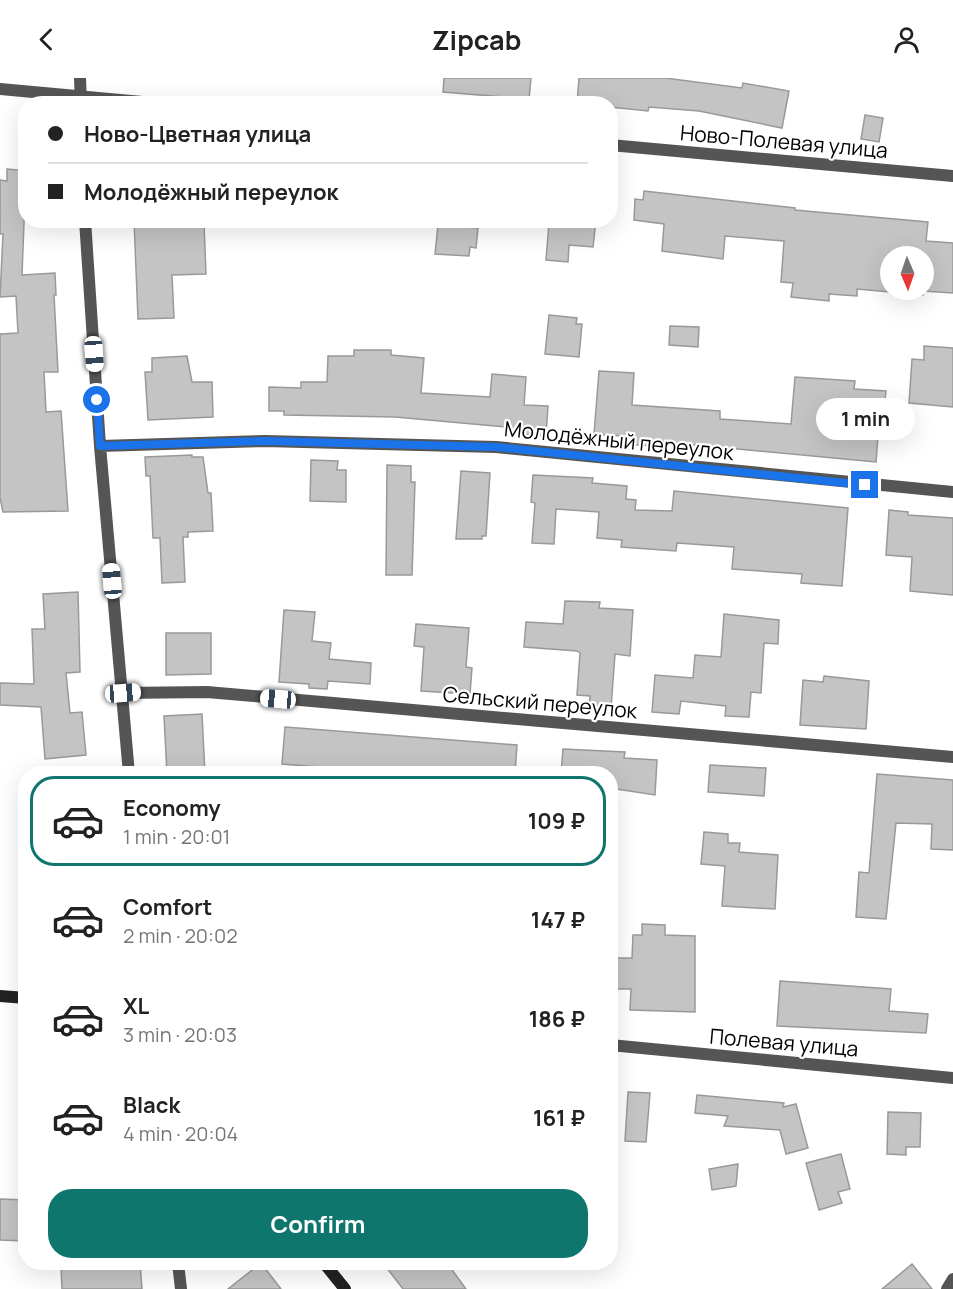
<!DOCTYPE html>
<html lang="en">
<head>
<meta charset="utf-8">
<style>
	body { margin:0; font-family:Manrope,sans-serif; background:#f6f6f6; color:#222; height:100vh; display:flex; flex-direction:column; font-size:22px; white-space:nowrap }
	* { box-sizing:border-box; margin:0 }
	p { font-size:20px; color:#767676 }
	.icon { flex:none; width:33px; height:33px; fill:none; stroke:currentColor; stroke-width:2; stroke-linecap:round; stroke-linejoin:round }
	.map { position:relative; flex:1; overflow:hidden }
	.side { position:absolute; left:18px; top:688px; width:600px; height:504px; display:flex; flex-direction:column; background:#fff; border-radius:24px; box-shadow:0 6px 24px #0002 }
	.side>* { flex:none }
	.top-card { position:absolute; left:18px; top:18px; width:600px; height:132px; border-radius:24px; box-shadow:0 6px 24px #0002; display:grid; align-content:center; height:132px; padding:0 30px; background:#fff }
	.needle { width:39px; rotate:178deg }
	.buttons { position:absolute; left:880px; top:168px; display:grid; gap:12px }
	.buttons a { display:grid; place-items:center; width:54px; height:54px; border-radius:50%; background:#fff; box-shadow:0 6px 24px #0002; font-size:30px }
	.end { position:absolute; width:27px; height:27px; margin:-14px; border:8px solid #1a73e8; background:#fff; box-shadow:0 0 0 3px #fff }
	.from { border-radius:50% }
	.bubble { position:absolute; height:42px; border-radius:21px; background:#fff; box-shadow:0 6px 24px #0002; font-size:20px; font-weight:700; line-height:42px; text-align:center }
	.car { position:absolute; width:18px; height:36px; margin:-18px -9px; border-radius:8px; box-shadow:0 0 4px 2px #0007; background:linear-gradient(#fff 24%,#345 0 40%,#fff 0 76%,#345 0 86%,#fff 0) }
	.top-card b { display:flex; align-items:center; gap:21px; height:57px; font-size:22px }
	.top-card b+b { border-top:2px solid #e0e0e0 }
	.top-card i { width:15px; height:15px; background:#222 }
	ul { padding:10px 0 0; list-style:none }
	li { display:flex; align-items:center; gap:18px; height:90px; margin:0 12px 9px; padding:0 18px; border:3px solid transparent; border-radius:24px }
	li div { flex:1 }
	li b { display:block; font-size:22px }
	li em { font-style:normal; font-weight:700 }
	li.current { border-color:#0f766e }
	li>.icon { width:54px; height:54px; stroke-width:1.5 }
	.cta { display:flex; gap:12px; margin-top:auto; padding:12px 30px }
	.cta a { flex:1; height:69px; border-radius:24px; background:#0f766e; color:#fff; font-size:24px; font-weight:700; line-height:69px; text-align:center }
	header { display:flex; justify-content:space-between; align-items:center; height:78px; padding:0 30px; background:#fff; font-size:27px; font-weight:700 }
	.map>svg:first-child { display:block }
	.building { fill:#c4c4c4; stroke:#999; stroke-width:1.5; fill-rule:evenodd }
	.lines { fill:none; stroke-linecap:round; stroke-linejoin:round }
	.service { stroke:#555; stroke-width:12 }
	.minor { stroke:#555; stroke-width:12 }
	.tertiary { stroke:#555; stroke-width:12 }
	.secondary { stroke:#222; stroke-width:12 }
	.route { stroke:#1a73e8; stroke-width:8 }
	.labels { text-anchor:middle; dominant-baseline:central; stroke-width:4.5; stroke-linejoin:round; paint-order:stroke }
	.street-label { font-size:21px; fill:#000; stroke:#fff }
</style>
</head>
<body>
<header><svg class="icon" aria-label="back" viewBox="0 0 24 24"><path d="M15 5l-7 7 7 7"/></svg>Zipcab<svg class="icon" aria-label="person" viewBox="0 0 24 24"><circle cx="12" cy="8" r="4"/><path d="M4 21q1-7 8-7t8 7"/></svg></header>
<div class="map">
<svg width="953" height="1211" viewBox="0 0 953 1211">
	<rect width="100%" height="100%" fill="#fff"/>
	<path class="building" d="M444,0H531L529,21L443,14Z
		M579,0H665L742,10L743,5L789,13L782,50L699,33L649,29L648,33L610,29V26H577Z
		M865,37L883,40L879,64L861,61Z
		M7,91L26,93L22,197L55,195L56,217H54L58,294H44L46,334L61,333L68,433L3,434L0,420V256L18,255L16,218L0,219L3,156H0V102L7,103Z
		M644,113L795,130V132L928,144L926,163L953,165V215L923,213V217L857,211V218L829,216V223L791,219L793,205L781,204L784,163L725,158L723,181L662,173L664,146L634,142L635,121L643,122ZM891,178H924V212H891Z
		M134,142H154V148L204,145L206,196L172,197L174,240L138,241Z
		M566,142H596L593,169L569,167L568,184L546,182L549,145L566,146Z
		M438,147L478,150L476,170L470,169L469,178L435,176Z
		M549,237L577,240L576,246H582L579,279L545,276Z
		M670,248L699,249L698,269L669,267Z
		M924,268L953,270V329L909,325L912,281L924,282Z
		M354,272H391V277L424,280L421,315L490,319L492,296L526,299L524,327L548,328L546,358L506,355V349L395,339L284,337V333H269V309L301,310V304H327L328,278H354Z
		M187,278L192,304H212L213,339L148,342L145,294H152V280Z
		M599,293L634,295L632,327L720,333V341L791,346L795,299L855,303L854,311L886,313L884,333H880L876,384L653,363L652,368L622,366V358L594,356Z
		M192,377V379H203L208,415H211L213,453L188,454V459H183L185,504L162,505L160,460H153L150,398H146L145,379Z
		M311,382L338,383L337,392H346V424L310,423Z
		M387,387L411,388V404H415L412,497H386Z
		M461,393L490,395L486,458H482V461H456Z
		M533,397L593,400L592,405L627,408L626,421L636,422L635,432L672,433L674,413L848,430L842,508L801,505L802,496L732,491L734,469L677,465L676,473L621,469L622,462L597,460L599,434L556,431L554,466L532,465L535,425L531,424Z
		M889,432L908,434V437L953,440V517L910,513L912,479L886,477Z
		M78,514L80,594L66,595L70,635L82,634L86,677L45,681L41,629L0,627V605L34,606L32,551H45L43,516Z
		M565,523L600,524L599,530L633,532L630,578L615,576L611,630L589,628L590,618L577,617L580,575L577,573L524,569L526,544L563,546Z
		M284,532L315,534L312,563L331,565L329,581L371,585L370,606L328,603L327,611L309,610V606L279,604Z
		M724,536L779,542L778,566L764,565L761,615L751,614L749,639L725,638L726,628L681,623L679,636L652,634L655,597L693,600L695,577L721,579Z
		M416,546L469,550L466,589L472,590L470,616L421,613L424,569L414,568Z
		M166,555H211V596L166,597Z
		M824,598L869,603L866,651L800,647L803,602L823,604Z
		M202,636L205,696H167L164,638Z
		M285,649L517,667L515,696L383,689V695L350,693V696H318L319,689L282,686Z
		M563,671L625,674L624,680L657,682L655,717L610,710V696H561Z
		M710,687L766,690L764,718L708,714Z
		M877,696L953,702V772L931,771L932,746L896,745L886,841L856,839L859,794L869,795Z
		M704,754L728,756V765H740L739,774L778,777L775,831L722,828L725,788L701,786Z
		M642,846L665,847V857L695,858V934L630,932L631,911H610V880H632L633,857H642Z
		M780,903L891,911L889,933L928,936L926,955L777,948Z
		M628,1014L650,1015L646,1064L625,1063Z
		M697,1017L784,1025L783,1029L796,1026L808,1070L786,1076L780,1052L724,1048L728,1038L695,1035Z
		M888,1034L921,1035L920,1069H906V1077L887,1076Z
		M841,1076L850,1111L838,1114L842,1125L819,1132L806,1085Z
		M738,1086L736,1108L712,1112L709,1091Z
		M0,1121L26,1122V1163L0,1162Z
		M101,1185H140L142,1211H62L61,1189L101,1188Z
		M261,1185L281,1211H228Z
		M383,1185H447L466,1211H403Z
		M912,1186L932,1211H882Z"/>
	<g class="lines">
		<path class="service" d="M947,1211L953,1201"/>
		<path class="minor" d="M80,0L81,26
			M85,142L100,368L129,696
			M100,368L265,363L496,369L953,414
			M122,615L207,614L953,679
			M610,967L953,1000
			M178,1185L181,1211"/>
		<path class="tertiary" d="M0,11L164,26
			M610,67L953,98"/>
		<path class="secondary" d="M0,918L26,920
			M324,1185L345,1211"/>
	</g>
	<g class="lines">
		<path class="route" d="M97,322L100,368L265,363L496,369L865,407"/>
	</g>
	<g class="labels">
		<g class="street-label">
			<text transform="translate(784 63) rotate(5)">Ново-Полевая улица</text>
			<text transform="translate(619 362) rotate(6)">Молодёжный переулок</text>
			<text transform="translate(540 624) rotate(5)">Сельский переулок</text>
			<text transform="translate(784 964) rotate(5)">Полевая улица</text>
		</g>
	</g>
</svg>
<div class="buttons">
<a><svg class="needle" viewBox="-14 -14 28 28"><path d="M0-13l5 13h-10z" fill="#e53935"/><path d="M0 13l5-13h-10z" fill="#767676"/></svg></a>
</div>
<i class="end from" style="left:97px;top:322px"></i>
<i class="end" style="left:865px;top:407px"></i>
<div class="bubble" style="left:816px;top:320px;width:99px">1 min</div>
<i class="car" style="left:94px;top:276px;rotate:176deg"></i>
<i class="car" style="left:112px;top:503px;rotate:355deg"></i>
<i class="car" style="left:123px;top:615px;rotate:86deg"></i>
<i class="car" style="left:278px;top:621px;rotate:275deg"></i>
<div class="top-card">
<b><i class="from"></i>Ново-Цветная улица</b>
<b><i></i>Молодёжный переулок</b>
</div>
<section class="side">
<ul>
<li class="current"><svg class="icon" aria-label="car" viewBox="0 0 24 24"><path d="M5 17H2v-5l4-1 3-4h7l3 4 3 1v5h-3M9 17h6M6 11h13"/><circle cx="7" cy="17" r="2"/><circle cx="17" cy="17" r="2"/></svg><div><b>Economy</b><p>1 min · 20:01</p></div><em>109 ₽</em></li>
<li><svg class="icon" aria-label="car" viewBox="0 0 24 24"><path d="M5 17H2v-5l4-1 3-4h7l3 4 3 1v5h-3M9 17h6M6 11h13"/><circle cx="7" cy="17" r="2"/><circle cx="17" cy="17" r="2"/></svg><div><b>Comfort</b><p>2 min · 20:02</p></div><em>147 ₽</em></li>
<li><svg class="icon" aria-label="car" viewBox="0 0 24 24"><path d="M5 17H2v-5l4-1 3-4h7l3 4 3 1v5h-3M9 17h6M6 11h13"/><circle cx="7" cy="17" r="2"/><circle cx="17" cy="17" r="2"/></svg><div><b>XL</b><p>3 min · 20:03</p></div><em>186 ₽</em></li>
<li><svg class="icon" aria-label="car" viewBox="0 0 24 24"><path d="M5 17H2v-5l4-1 3-4h7l3 4 3 1v5h-3M9 17h6M6 11h13"/><circle cx="7" cy="17" r="2"/><circle cx="17" cy="17" r="2"/></svg><div><b>Black</b><p>4 min · 20:04</p></div><em>161 ₽</em></li>
</ul>
<div class="cta"><a>Confirm</a></div>
</section>
</div>
</body>
</html>
